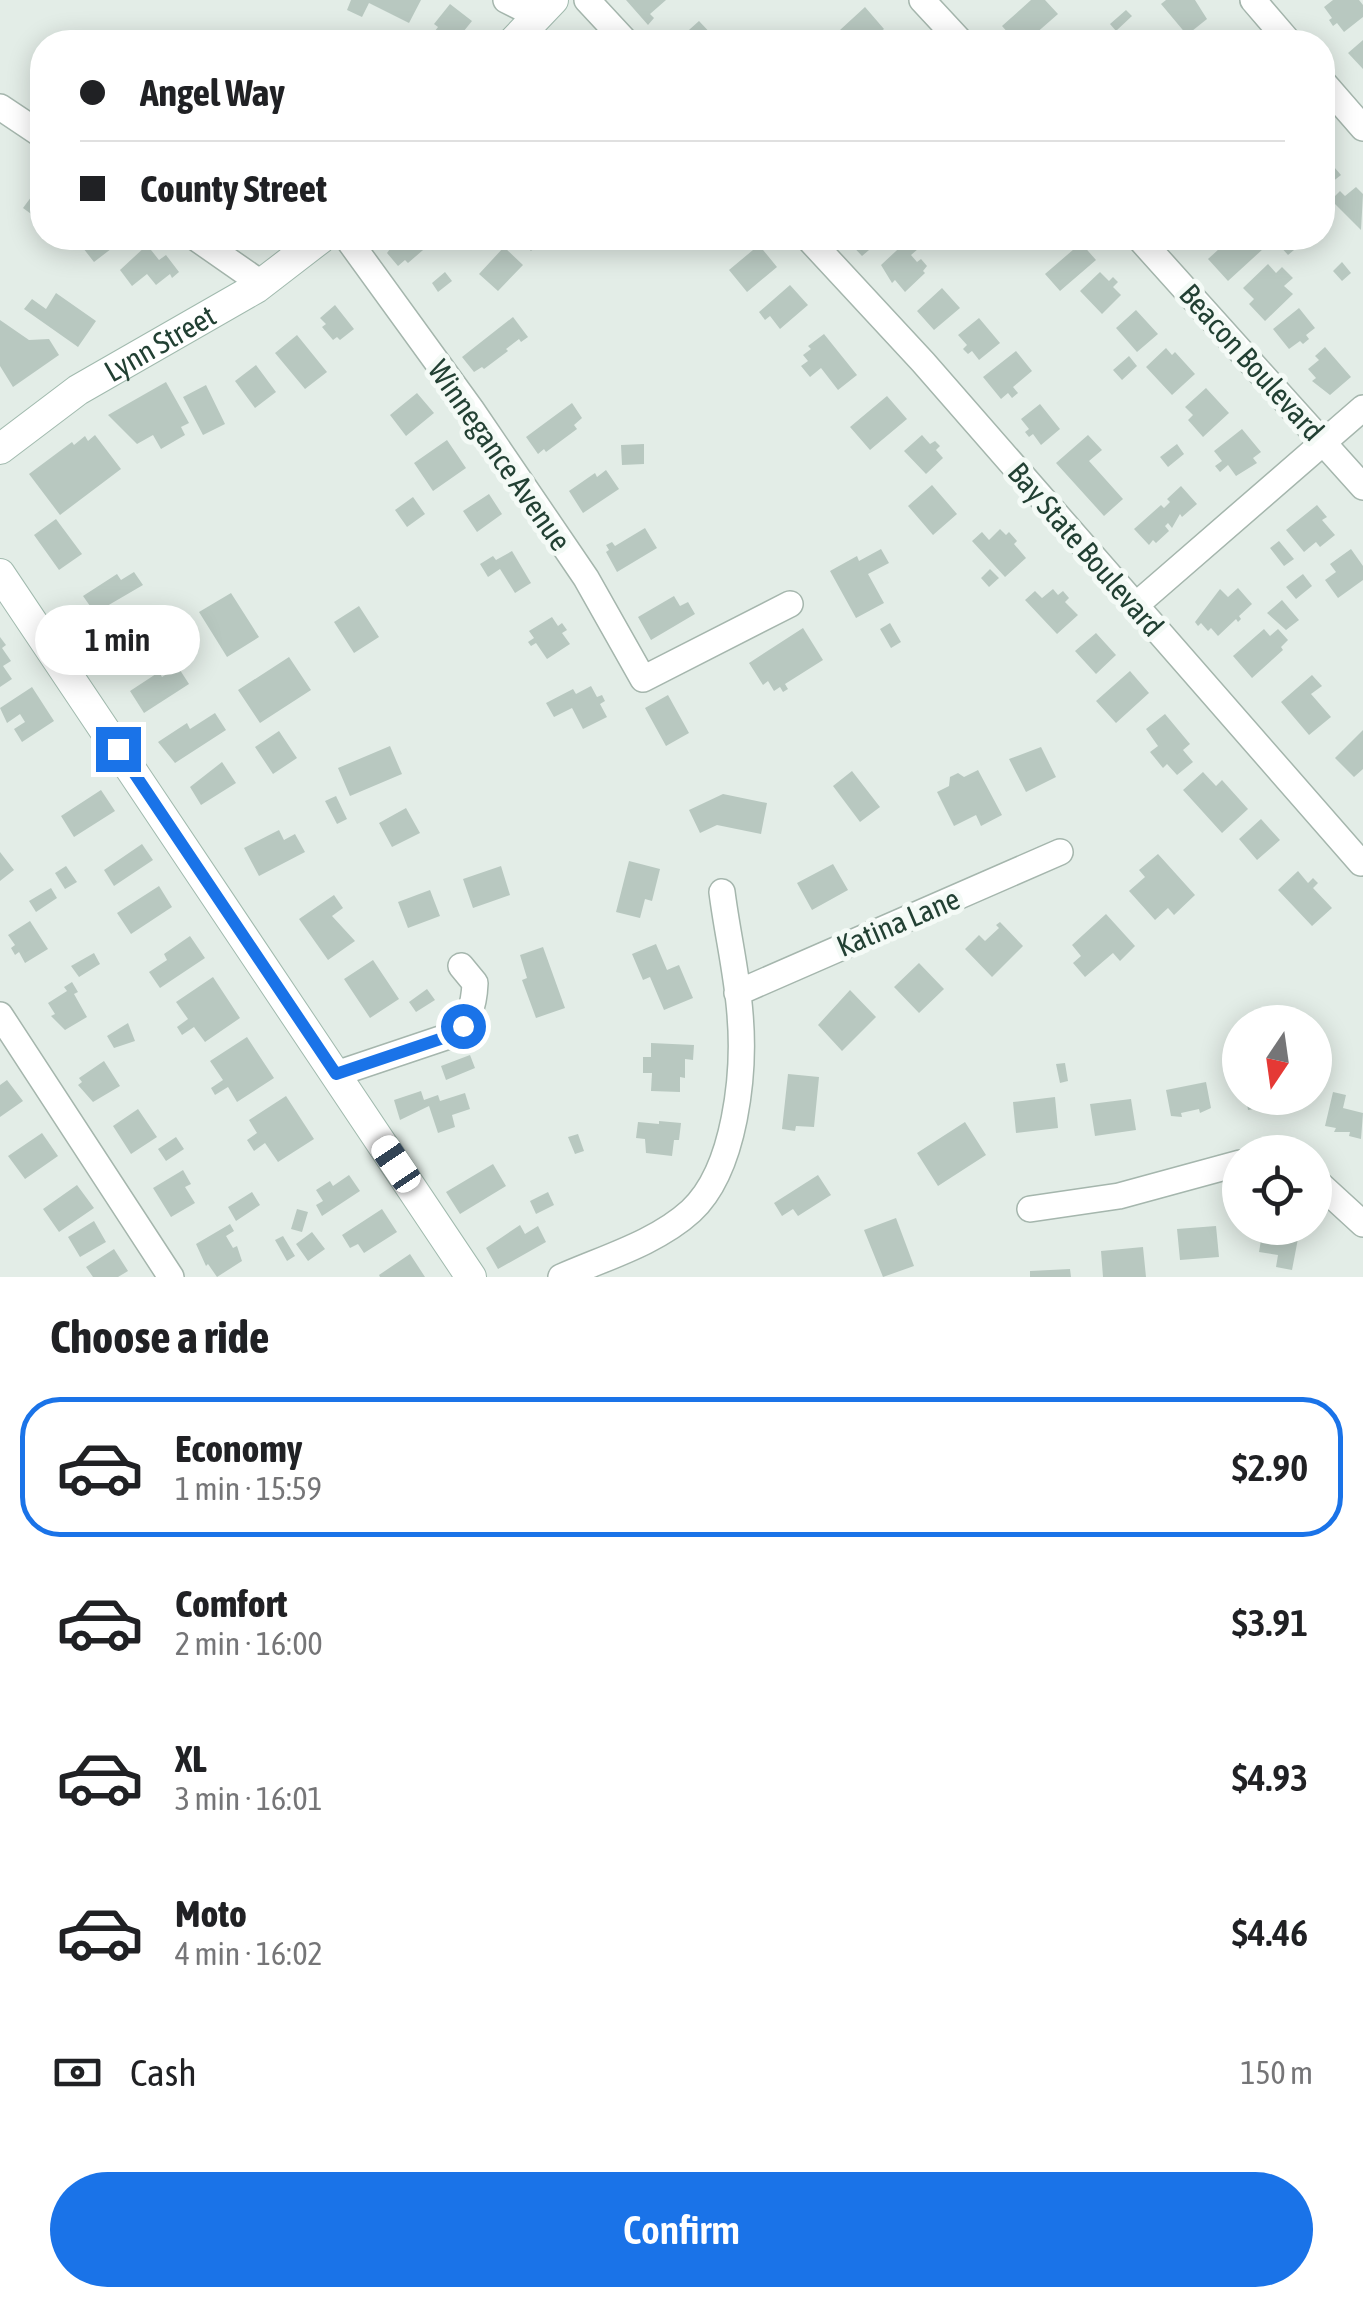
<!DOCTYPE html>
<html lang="en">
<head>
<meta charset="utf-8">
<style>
	body { margin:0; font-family:"Asap Condensed",sans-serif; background:#f2f2f2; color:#202124; height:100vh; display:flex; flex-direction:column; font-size:38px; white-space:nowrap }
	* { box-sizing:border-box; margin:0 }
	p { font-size:32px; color:#757577 }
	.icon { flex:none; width:55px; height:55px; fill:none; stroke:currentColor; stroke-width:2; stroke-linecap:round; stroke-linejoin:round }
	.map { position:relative; height:1277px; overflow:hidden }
	.details { display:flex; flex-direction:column; background:#fff; flex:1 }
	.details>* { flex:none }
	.guide { position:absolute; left:30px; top:30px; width:1305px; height:220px; border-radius:40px; box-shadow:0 5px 25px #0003; display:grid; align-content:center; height:220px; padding:0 50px; background:#fff }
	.needle { width:65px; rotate:193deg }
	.fabs { position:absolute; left:1222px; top:1005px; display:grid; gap:20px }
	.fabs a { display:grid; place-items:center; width:110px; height:110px; border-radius:50%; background:#fff; box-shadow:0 5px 25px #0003; font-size:50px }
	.end { position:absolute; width:45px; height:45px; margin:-22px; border:12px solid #1a73e8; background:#fff; box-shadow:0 0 0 5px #fff }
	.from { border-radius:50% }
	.bubble { position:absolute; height:70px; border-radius:35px; background:#fff; box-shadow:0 5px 25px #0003; font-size:32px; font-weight:600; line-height:70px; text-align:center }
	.car { position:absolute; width:30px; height:60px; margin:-30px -15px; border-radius:12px; box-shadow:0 0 8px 2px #0007; background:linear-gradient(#fff 24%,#345 0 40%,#fff 0 76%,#345 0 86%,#fff 0) }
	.guide b { display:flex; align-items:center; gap:35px; height:95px; font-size:38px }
	.guide b+b { border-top:2px solid #e0e0e0 }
	.guide i { width:25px; height:25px; background:#202124 }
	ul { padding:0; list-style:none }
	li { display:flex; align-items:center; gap:30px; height:140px; margin:0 20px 15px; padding:0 30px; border:5px solid transparent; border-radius:40px }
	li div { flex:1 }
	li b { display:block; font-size:38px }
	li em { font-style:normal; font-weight:600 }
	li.current { border-color:#1a73e8 }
	li>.icon { width:90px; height:90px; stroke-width:1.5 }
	h2 { padding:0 50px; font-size:45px; line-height:120px }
	.pay { display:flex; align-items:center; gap:25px; height:110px; padding:0 50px; font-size:38px }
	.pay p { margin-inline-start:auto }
	.cta { display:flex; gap:20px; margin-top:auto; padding:20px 50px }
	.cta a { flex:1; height:115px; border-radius:60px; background:#1a73e8; color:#fff; font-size:40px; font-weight:600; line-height:115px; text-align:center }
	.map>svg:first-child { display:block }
	.building { fill:#b8c8c0 }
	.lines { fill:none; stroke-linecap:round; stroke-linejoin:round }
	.street-casing { stroke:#a5b6ad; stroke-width:28 }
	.secondary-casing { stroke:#a1baae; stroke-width:32 }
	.street { stroke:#fff; stroke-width:25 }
	.secondary { stroke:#fff; stroke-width:30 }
	.route { stroke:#1a73e8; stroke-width:12 }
	.labels { text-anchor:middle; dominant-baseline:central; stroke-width:10; stroke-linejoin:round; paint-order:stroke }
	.street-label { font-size:30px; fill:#224033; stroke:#f4faf6 }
</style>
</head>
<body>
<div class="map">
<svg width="1363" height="1277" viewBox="0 0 1363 1277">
	<rect width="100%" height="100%" fill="#e3ede7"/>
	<path class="building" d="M351,0H421L409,23L369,3L362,17L347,10Z
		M626,0H666L650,14L654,18L648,25Z
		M1031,0H1045L1058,14L1026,42H1016L1002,26Z
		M1166,0H1195L1207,19L1187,35L1161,4Z
		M1333,0H1359L1363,5V17L1344,32L1337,23L1333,26L1329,20L1332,18L1324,7Z
		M450,4L472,21L455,42L450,39L440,42L431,36L438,27L434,24Z
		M865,7L884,29L869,42H852L840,30Z
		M1126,10L1132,16L1116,31L1110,24Z
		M699,21L716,39L712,42H684L680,38Z
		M1363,40V69L1348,53Z
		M1322,153L1341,175L1322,190Z
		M40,185L42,187V222L23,208Z
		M1356,187L1363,194L1361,230L1331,200L1340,191L1345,196Z
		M97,238H117L120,242L94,262L83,248Z
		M398,238H424L430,244L408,263L405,260L398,266L387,253Z
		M517,238H544L531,251Z
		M845,238H883L862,256Z
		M910,238L918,249L911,255L917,262L921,259L927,266L923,271L925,273L905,292L895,280L892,283L881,265Z
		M1231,238H1275L1228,281L1208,259Z
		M1288,238H1294L1300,245L1288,255L1279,245Z
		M1081,243L1096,260L1060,291L1045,274Z
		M147,245L159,260L166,255L179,272L172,278L170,274L156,285L147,274L132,286L120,270Z
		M759,245L777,267L747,292L729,270Z
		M504,247L523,265L498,291L479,274Z
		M1342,262L1351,273L1342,281L1333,271Z
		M1268,264L1276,273L1282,267L1293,278L1284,286L1293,294L1265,321L1249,304L1254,299L1243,288Z
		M445,272L452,281L438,292L432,283Z
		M1100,272L1109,281L1113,277L1118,282L1113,287L1121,295L1102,314L1080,291Z
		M790,285L808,305L780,329L770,316L765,320L759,312Z
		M942,288L960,308L934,330L917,311Z
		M56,293L96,321L78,347L24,309L32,299L46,309Z
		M335,305L354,329L340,340L337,337L333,340L322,327L326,324L320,318Z
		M1299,308L1315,328L1306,335L1309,339L1303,344L1300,341L1289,349L1273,329Z
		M1136,310L1158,334L1137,352L1116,328Z
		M513,317L528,337L521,342L519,339L506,349L508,351L484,369L482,367L474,372L462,357Z
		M979,318L1000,343L979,360L972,351L968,354L963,349L967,345L958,335Z
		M0,320L29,340L49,339L59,355L13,387L0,366Z
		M824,334L857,375L838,390L821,368L810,377L801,366L808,361L803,355L811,349L808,346Z
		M297,335L327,372L305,389L275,353Z
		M1325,347L1351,377L1330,395L1312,381L1316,378L1308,369L1319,360L1315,356Z
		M1166,348L1172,355L1175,352L1195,374L1172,395L1146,367Z
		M1016,351L1032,371L1013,387L1018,393L1012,398L1008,393L1001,399L983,377Z
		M1129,356L1137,366L1122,380L1113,370Z
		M256,365L276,392L255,408L235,381Z
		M166,382L189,423L181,427L185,435L161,449L153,435L137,444L108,415Z
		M206,385L225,424L203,435L183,397Z
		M1206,388L1229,413L1203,437L1188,420L1193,415L1185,407Z
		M417,393L434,413L406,436L390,415Z
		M887,396L907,419L870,450L850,427Z
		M572,403L582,418L574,425L577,429L546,452L544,449L538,454L526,437Z
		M1040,404L1060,429L1041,445L1033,434L1029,437L1025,432L1029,429L1021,419Z
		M1242,429L1261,452L1253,458L1257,463L1236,476L1228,465L1220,472L1215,466L1222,461L1214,451Z
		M95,435L121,469L60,515L29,474L72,442L74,445L85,436L88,441Z
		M922,435L930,444L935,441L940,446L936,450L943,458L926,474L904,451Z
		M1088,435L1102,450L1089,461L1123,499L1104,516L1056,463Z
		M447,440L466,468L433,491L414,463Z
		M644,444V464L622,465L621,445Z
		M1177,444L1184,454L1168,467L1160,457Z
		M606,470L619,489L583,513L569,491L595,473L597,477Z
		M932,485L957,514L933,535L908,506Z
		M1181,486L1197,504L1182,517L1180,514L1172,528L1168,523L1165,526L1169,531L1156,543L1153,540L1149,545L1134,529L1161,505L1164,508L1170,502L1167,499Z
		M489,494L502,514L477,532L463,511Z
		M413,497L425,514L407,527L395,510Z
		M1317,505L1327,517L1322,520L1335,535L1320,547L1316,542L1304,552L1286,530Z
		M56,519L82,554L59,570L34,535Z
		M645,528L657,548L617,572L606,552L609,550L606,545L612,542L615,546Z
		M1000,529L1006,535L1009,532L1017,541L1014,544L1026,558L1005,577L972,541L982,532L989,540Z
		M1279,541L1294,559L1284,566L1270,548Z
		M881,549L889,563L868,574L884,603L856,618L830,571L857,556L859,561Z
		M1351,549L1363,566V580L1338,598L1325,580L1336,572L1330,564Z
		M512,551L531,583L515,593L500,569L488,577L480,564L493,556L496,560Z
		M990,569L999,578L989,587L981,578Z
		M134,572L143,585L95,613L83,596L117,574L121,580Z
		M1303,574L1312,586L1296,599L1286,587Z
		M1238,588L1252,604L1239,616L1241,619L1238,622L1236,619L1218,636L1211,628L1208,631L1201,623L1198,626L1195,622L1220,589L1228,597Z
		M1053,589L1058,595L1063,591L1069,598L1065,602L1078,615L1057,634L1025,600L1035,591L1042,598Z
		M231,593L259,637L227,657L199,612Z
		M674,596L680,606L688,602L695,614L651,640L638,617Z
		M1282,600L1299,620L1286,630L1267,613Z
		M359,606L379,637L354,653L334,622Z
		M552,617L558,626L562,623L567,630L562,633L570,644L547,659L536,643L531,646L528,642L534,638L529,631Z
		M107,623L117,638L91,656L81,641Z
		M890,623L901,642L891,648L880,629Z
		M803,628L823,660L785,684L788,689L783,692L780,687L774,691L768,681L763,685L749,663Z
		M1264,629L1270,636L1278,629L1288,640L1281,647L1283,650L1252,678L1233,656Z
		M1096,633L1116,655L1096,674L1075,651Z
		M0,637L6,645L2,648L11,661L3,666L12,679L0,687Z
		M289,657L311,690L260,723L238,690Z
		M178,667L189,684L144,713L130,691L159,672L162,677Z
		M1130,671L1149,693L1116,723L1096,701Z
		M1312,675L1322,686L1311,694L1331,717L1309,735L1281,702Z
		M591,686L597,697L602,695L605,701L600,704L607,717L583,729L572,708L554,717L546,703L573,689L576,694Z
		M32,687L54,721L22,742L14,729L25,722L20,714L7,723L0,708Z
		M668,695L689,733L666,746L645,708Z
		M215,713L226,730L175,763L158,742L187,723L190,729Z
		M1165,714L1190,744L1183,750L1193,762L1177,775L1167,764L1163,768L1150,752L1158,746L1146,729Z
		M1363,730V769L1354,777L1335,758Z
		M279,731L297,758L273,774L255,747Z
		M390,746L402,774L350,796L338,768Z
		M1041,747L1056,777L1026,792L1009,759Z
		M222,762L236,783L201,805L190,787Z
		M978,770L1002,815L981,826L976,815L954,826L937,792L949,786L950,777L958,773L964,777Z
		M852,771L880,807L860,822L833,786Z
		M1203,772L1216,786L1222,780L1248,809L1222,833L1183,790Z
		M101,790L115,811L74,837L61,816Z
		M723,794L767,803L761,834L717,825L700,833L689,810Z
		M336,796L347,819L337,824L325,801Z
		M406,808L420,833L392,847L379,823Z
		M1261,819L1280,840L1257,860L1239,839Z
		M279,830L284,840L295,834L305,852L259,876L244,848Z
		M142,844L153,860L114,886L104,870Z
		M0,852L14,870L0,881Z
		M1158,854L1195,895L1174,915L1168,908L1155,920L1129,891L1145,877L1139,870Z
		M629,861L660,869L652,901L645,899L640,918L616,912Z
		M833,864L848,890L812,910L797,883Z
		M66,866L77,882L65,889L55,873Z
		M501,866L510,895L473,908L463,879Z
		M1298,871L1308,883L1313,878L1318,883L1313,888L1332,908L1312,926L1278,890Z
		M159,886L172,907L131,934L117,913Z
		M51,888L57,898L36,912L29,901Z
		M430,890L440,916L408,928L398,902Z
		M334,895L343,908L332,916L355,941L328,960L299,919Z
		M1106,914L1135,946L1120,961L1113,953L1085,977L1073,963L1081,956L1072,945Z
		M30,921L48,949L25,963L19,952L15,955L11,948L15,945L8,935Z
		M1000,922L1023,946L992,977L965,949L979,935L985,941L999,928L996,925Z
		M190,936L205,958L160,988L149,972L167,960L164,954Z
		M656,944L667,970L679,965L693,998L664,1010L650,977L643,980L632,954Z
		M543,947L565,1008L536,1018L522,980L527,978L520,955Z
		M94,953L100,964L79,977L71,966Z
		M373,960L399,999L370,1018L344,979Z
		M919,963L944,989L919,1013L894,987Z
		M213,977L240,1018L205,1042L194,1027L182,1035L177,1027L188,1019L176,1002Z
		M72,982L78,992L74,994L87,1017L65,1030L51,1016L55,1014L48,1003L67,991L64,987Z
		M427,989L435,1000L416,1012L409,1002Z
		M850,990L876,1017L842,1051L818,1025Z
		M128,1023L135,1041L114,1048L107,1036Z
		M247,1037L274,1078L237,1102L228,1087L215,1095L211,1088L223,1080L210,1061Z
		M651,1043L694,1045L693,1060L685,1059V1078L680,1077V1092L651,1091L652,1073H643V1057H651Z
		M470,1055L475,1068L446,1080L441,1066Z
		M104,1061L120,1086L93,1102L78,1085L82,1082L79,1078Z
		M1065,1063L1068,1081L1060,1083L1056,1064Z
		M788,1074L819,1077L814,1127L796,1126L795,1131L782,1129Z
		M7,1080L23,1101L0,1117V1085Z
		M1206,1082L1211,1108L1200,1113L1199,1109L1181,1113L1182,1117L1171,1116L1166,1090Z
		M421,1091L424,1100L438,1095L440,1101L465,1093L470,1109L452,1115L455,1127L438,1133L429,1106L400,1120L394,1100Z
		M1333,1092L1346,1095L1343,1108L1363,1113L1361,1139L1349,1136L1350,1132H1334L1336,1128L1325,1126Z
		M286,1096L314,1139L278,1162L265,1143L254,1151L247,1140L257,1133L249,1120Z
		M1055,1097L1058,1128L1016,1133L1013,1102Z
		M1246,1098H1283L1284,1104L1248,1110Z
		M1131,1099L1136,1130L1095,1136L1090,1104Z
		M138,1109L157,1137L131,1154L113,1126Z
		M659,1121L681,1123L679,1140H674L672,1156L646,1153L645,1139L636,1138L638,1122L659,1124Z
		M965,1122L986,1155L938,1186L917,1153Z
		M42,1133L58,1156L25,1179L8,1156Z
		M578,1134L584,1151L575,1154L568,1137Z
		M176,1137L184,1149L166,1161L158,1149Z
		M493,1164L506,1186L460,1214L446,1192Z
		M183,1170L191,1184L185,1187L195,1203L171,1217L153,1188Z
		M349,1175L360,1191L322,1216L316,1205L323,1201L316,1190L330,1181L333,1186Z
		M818,1175L831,1195L798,1216L793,1209L782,1216L774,1203Z
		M77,1185L94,1208L59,1232L43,1209Z
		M252,1192L260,1205L236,1221L228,1207Z
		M548,1192L554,1205L536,1214L530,1201Z
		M297,1209L308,1212L302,1232L291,1229Z
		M382,1209L397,1232L364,1253L358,1244L350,1248L342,1235Z
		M896,1218L914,1266L883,1277L864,1230Z
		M94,1221L106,1242L80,1257L68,1237Z
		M230,1224L234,1231L226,1236L233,1248L237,1246L242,1261L217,1277L208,1264L206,1266L196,1244Z
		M520,1225L525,1234L538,1226L546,1242L498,1269L486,1248Z
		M1216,1226L1219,1257L1180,1260L1177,1229Z
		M1263,1228H1300L1292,1270L1276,1267L1278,1255L1259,1252Z
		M312,1232L325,1249L308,1261L296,1244Z
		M283,1236L295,1256L287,1261L275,1240Z
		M1143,1247L1146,1277H1103L1101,1251Z
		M114,1249L128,1271L118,1277H93L86,1267Z
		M410,1254L425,1277H380L379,1275Z
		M1070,1269L1071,1277H1030V1271Z"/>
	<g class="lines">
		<g class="street-casing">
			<path id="street" d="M506,0L538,16
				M587,0L626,42
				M922,0L961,42
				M1253,0L1289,42
				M1322,81L1363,128
				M0,107L42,135
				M196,238L262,284
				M347,238L471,409L586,578L643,679L790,604
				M808,238L923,362L1361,863
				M1139,238L1363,487
				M1136,605L1363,408
				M737,993L1060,852
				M0,1015L171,1277
				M336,1074L449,1036C469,1022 474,1007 475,983L461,966
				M1315,1180L1363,1224
				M1030,1209L1119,1196L1240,1163
				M561,1277C604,1258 656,1243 691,1211C736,1169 745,1072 740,1014C737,973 727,932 722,892"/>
		</g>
		<g class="secondary-casing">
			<g id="secondary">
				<path d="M513,42L553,0"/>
				<path id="s1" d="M0,449L78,390L256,288L321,238"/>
				<path d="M0,574L471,1277"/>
			</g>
		</g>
		<use href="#street" class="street"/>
		<use href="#secondary" class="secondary"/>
	</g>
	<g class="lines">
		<path class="route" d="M118,749L336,1074L449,1036L463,1026"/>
	</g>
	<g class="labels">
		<g class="street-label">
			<text stroke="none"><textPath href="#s1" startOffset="192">Lynn Street</textPath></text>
			<text transform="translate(1252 362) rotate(48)">Beacon Boulevard</text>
			<text transform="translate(500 455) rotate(55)">Winnegance Avenue</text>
			<text transform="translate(1086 549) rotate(49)">Bay State Boulevard</text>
			<text transform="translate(898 922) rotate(-23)">Katina Lane</text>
		</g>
	</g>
</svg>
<div class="fabs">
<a><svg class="needle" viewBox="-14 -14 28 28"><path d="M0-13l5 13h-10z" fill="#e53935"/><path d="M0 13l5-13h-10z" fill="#757577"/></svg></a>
<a><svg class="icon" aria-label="locate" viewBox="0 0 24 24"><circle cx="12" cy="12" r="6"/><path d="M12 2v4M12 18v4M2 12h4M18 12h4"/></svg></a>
</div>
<i class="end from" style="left:463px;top:1026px"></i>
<i class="end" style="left:118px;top:749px"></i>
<div class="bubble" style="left:35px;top:605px;width:165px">1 min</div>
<i class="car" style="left:396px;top:1164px;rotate:326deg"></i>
<div class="guide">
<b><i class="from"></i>Angel Way</b>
<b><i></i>County Street</b>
</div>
</div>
<section class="details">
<h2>Choose a ride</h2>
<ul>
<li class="current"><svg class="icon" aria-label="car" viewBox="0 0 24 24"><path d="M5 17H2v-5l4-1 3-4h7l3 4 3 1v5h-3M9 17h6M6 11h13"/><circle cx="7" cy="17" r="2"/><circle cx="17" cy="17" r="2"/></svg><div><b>Economy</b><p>1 min · 15:59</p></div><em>$2.90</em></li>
<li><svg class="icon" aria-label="car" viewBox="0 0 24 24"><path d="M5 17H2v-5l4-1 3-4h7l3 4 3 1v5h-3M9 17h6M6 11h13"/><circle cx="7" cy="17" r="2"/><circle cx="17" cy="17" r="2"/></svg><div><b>Comfort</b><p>2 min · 16:00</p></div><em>$3.91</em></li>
<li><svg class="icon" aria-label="car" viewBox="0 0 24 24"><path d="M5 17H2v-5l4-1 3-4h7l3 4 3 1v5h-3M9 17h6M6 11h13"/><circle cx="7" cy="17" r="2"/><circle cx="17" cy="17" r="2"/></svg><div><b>XL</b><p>3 min · 16:01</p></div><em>$4.93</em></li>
<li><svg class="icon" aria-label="car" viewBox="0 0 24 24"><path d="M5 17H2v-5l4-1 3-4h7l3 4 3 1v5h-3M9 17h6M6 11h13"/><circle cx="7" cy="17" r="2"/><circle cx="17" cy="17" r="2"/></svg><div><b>Moto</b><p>4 min · 16:02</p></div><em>$4.46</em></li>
</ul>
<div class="pay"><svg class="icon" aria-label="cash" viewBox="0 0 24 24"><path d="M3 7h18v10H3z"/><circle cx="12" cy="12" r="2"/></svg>Cash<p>150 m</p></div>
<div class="cta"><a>Confirm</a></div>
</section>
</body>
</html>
